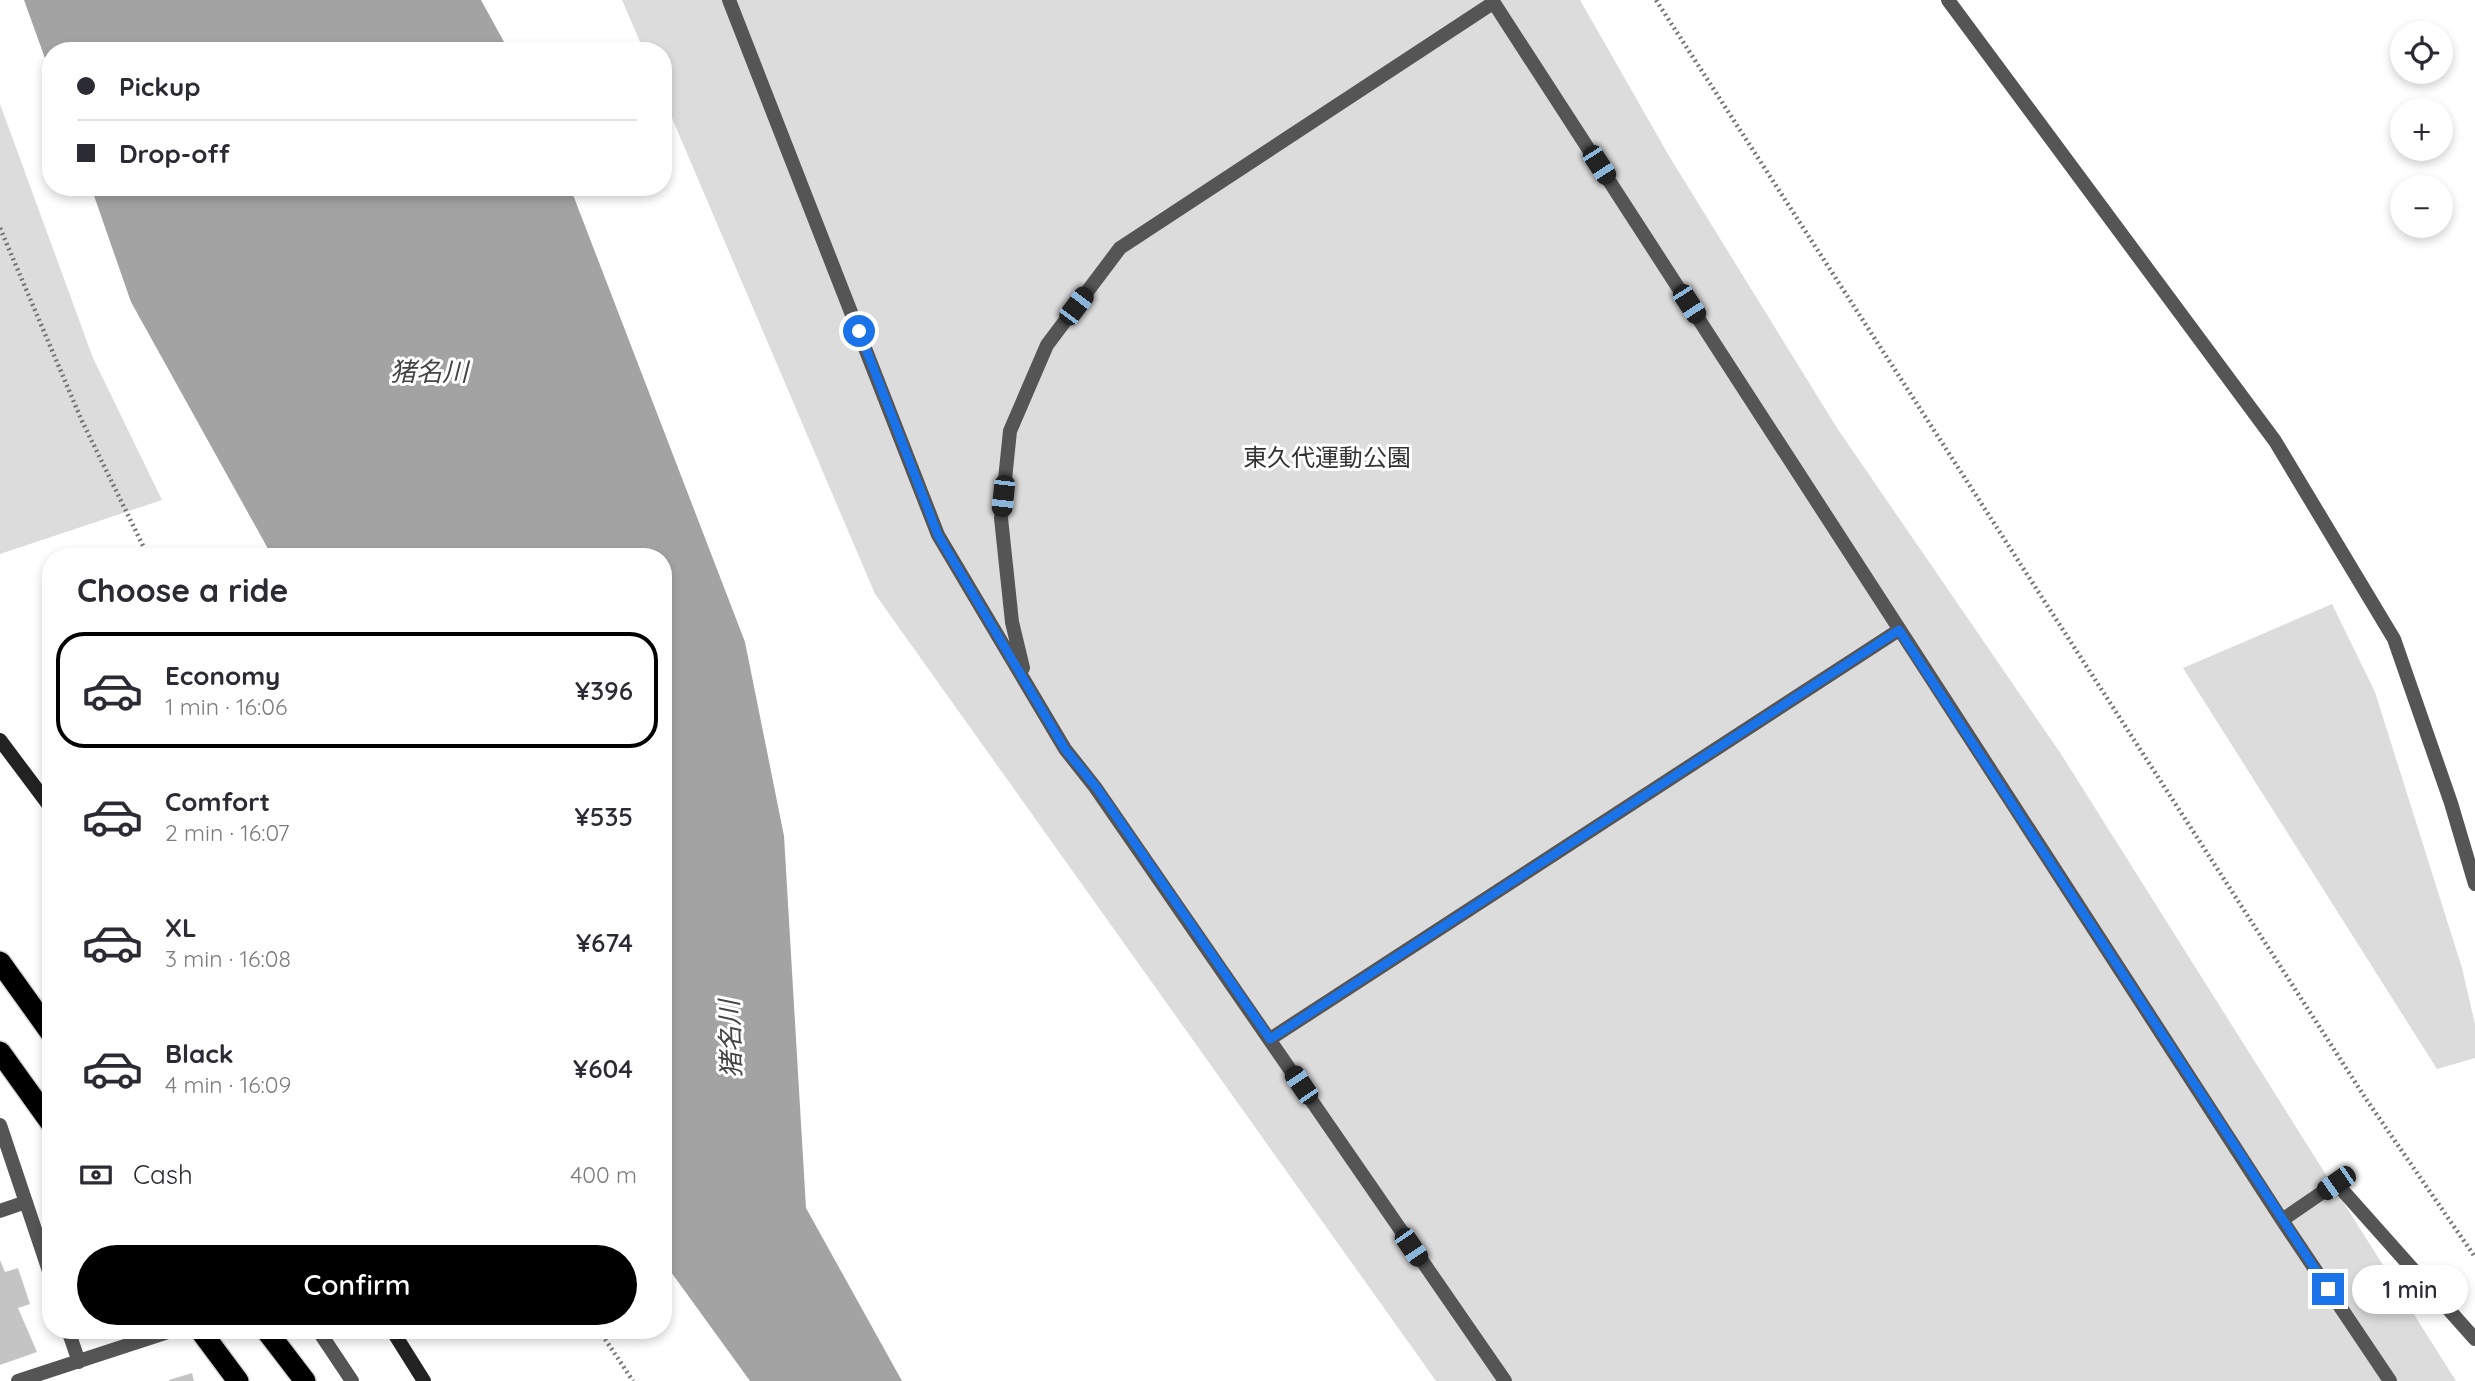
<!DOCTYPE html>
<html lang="en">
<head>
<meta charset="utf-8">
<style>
	body { margin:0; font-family:Quicksand,"Noto Sans JP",sans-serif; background:#f2f2f3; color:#2b2b33; height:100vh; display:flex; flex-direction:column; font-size:26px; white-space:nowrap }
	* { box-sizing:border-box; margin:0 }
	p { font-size:23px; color:#7c7c81 }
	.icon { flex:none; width:38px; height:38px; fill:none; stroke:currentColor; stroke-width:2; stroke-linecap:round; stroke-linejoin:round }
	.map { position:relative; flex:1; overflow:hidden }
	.side { position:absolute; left:42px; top:548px; width:630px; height:791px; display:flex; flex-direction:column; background:#fff; border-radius:28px; box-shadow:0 4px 10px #0003 }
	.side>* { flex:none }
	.top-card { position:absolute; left:42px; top:42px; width:630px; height:154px; border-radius:28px; box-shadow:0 4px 10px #0003; display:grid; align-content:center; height:154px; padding:0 35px; background:#fff }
	.controls { position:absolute; left:2390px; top:21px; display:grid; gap:14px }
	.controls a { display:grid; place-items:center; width:63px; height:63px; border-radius:50%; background:#fff; box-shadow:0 4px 10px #0003; font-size:35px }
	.end { position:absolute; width:32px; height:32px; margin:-16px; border:9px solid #1a73e8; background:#fff; box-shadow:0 0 0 4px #fff }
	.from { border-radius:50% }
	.bubble { position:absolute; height:49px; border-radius:24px; background:#fff; box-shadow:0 4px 10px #0003; font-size:23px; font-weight:600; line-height:49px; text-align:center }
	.car { position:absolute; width:21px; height:42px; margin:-21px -10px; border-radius:9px; box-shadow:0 0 5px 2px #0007; background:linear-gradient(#222 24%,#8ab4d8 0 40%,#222 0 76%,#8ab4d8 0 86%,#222 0) }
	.top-card b { display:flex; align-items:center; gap:24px; height:66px; font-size:26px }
	.top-card b+b { border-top:2px solid #e1e1e2 }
	.top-card i { width:18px; height:18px; background:#2b2b33 }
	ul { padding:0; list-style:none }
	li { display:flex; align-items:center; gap:21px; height:116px; margin:0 14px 10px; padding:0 21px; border:4px solid transparent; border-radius:28px }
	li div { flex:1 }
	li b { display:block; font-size:26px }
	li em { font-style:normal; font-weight:600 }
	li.active { border-color:#000 }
	li>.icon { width:63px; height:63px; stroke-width:1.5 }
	h2 { padding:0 35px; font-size:32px; line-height:84px }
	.pay { display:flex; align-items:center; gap:18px; height:77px; padding:0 35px; font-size:26px }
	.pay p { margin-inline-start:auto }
	.button { display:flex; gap:14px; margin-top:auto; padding:14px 35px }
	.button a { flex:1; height:80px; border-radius:42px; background:#000; color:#fff; font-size:28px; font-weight:600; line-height:80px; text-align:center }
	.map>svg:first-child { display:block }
	.green { fill:#dcdcdc }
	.water { fill:#a3a3a3 }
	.building { fill:#c4c4c4 }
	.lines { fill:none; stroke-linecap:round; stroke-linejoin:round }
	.motorway-casing { stroke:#dbdbdb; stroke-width:24 }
	.path { stroke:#777; stroke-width:4.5; stroke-dasharray:2 3.5; stroke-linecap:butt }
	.service { stroke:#555; stroke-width:14 }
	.tertiary { stroke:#555; stroke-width:14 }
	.secondary { stroke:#222; stroke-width:14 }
	.motorway { stroke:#000; stroke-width:21 }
	.route { stroke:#1a73e8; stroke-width:9 }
	.labels { text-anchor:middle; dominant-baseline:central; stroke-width:6; stroke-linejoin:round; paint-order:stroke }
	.park-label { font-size:24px; fill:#333; stroke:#fff }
	.water-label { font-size:26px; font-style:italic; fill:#444; stroke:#fff }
</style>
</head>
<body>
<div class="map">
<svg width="2475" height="1381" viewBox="0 0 2475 1381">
	<rect width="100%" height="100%" fill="#fff"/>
	<path class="green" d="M622,0H1580L1669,156L1837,428L2061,754L2456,1381H1436L875,594L663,97V51H644Z
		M0,104L93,358L162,500L0,554Z
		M2332,604L2375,692L2462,968L2475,1024V1058L2437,1069L2183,668Z"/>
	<path class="water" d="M24,0H481L509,51H51V75Z
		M91,187H570L745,642L784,836L806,1208L902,1381H750L663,1261V556H272L131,302Z"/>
	<path class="building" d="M0,1260L5,1272L18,1268L30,1304L18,1308L37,1352L0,1365Z
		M192,1373L194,1381H169V1380Z"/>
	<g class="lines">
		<g class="motorway-casing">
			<path id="motorway" d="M0,962L51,1033
				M0,1052L51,1123
				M200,1330L238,1381
				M266,1330L305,1381"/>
		</g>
		<path class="path" d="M1656,0L2366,1099L2475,1257
			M0,228L82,421L148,556
			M599,1330L633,1381"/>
		<path class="service" d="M729,0L938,535L1065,749L1095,787L1505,1381
			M1492,0L2282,1220L2390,1381
			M1023,668L1012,622L1001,518L1010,431L1047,345L1120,248L1493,3
			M1270,1039L1899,630
			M0,1125L51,1277
			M0,1211L26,1202
			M2282,1220L2336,1183L2475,1339
			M68,1330L79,1362
			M318,1330L352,1381
			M18,1381L174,1330"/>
		<path class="tertiary" d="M1948,0L2275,441L2394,639L2451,803L2475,884"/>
		<path class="secondary" d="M0,740L51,808
			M392,1330L424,1381"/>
		<use href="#motorway" class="motorway"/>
	</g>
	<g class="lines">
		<path class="route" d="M859,331L938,535L1065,749L1096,787L1270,1039L1899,630L2328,1289"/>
	</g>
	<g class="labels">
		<g class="park-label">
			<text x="1327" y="457">東久代運動公園</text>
		</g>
		<g class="water-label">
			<text x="429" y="371">猪名川</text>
			<text transform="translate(730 1039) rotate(-92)">猪名川</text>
		</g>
	</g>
</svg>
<div class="controls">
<a><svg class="icon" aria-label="locate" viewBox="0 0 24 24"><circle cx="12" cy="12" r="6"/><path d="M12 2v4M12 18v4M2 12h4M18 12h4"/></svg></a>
<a>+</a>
<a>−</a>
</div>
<i class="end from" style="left:859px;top:331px"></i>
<i class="end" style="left:2328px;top:1289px"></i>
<div class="bubble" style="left:2352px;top:1265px;width:116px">1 min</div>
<i class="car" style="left:1599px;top:165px;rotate:147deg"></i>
<i class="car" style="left:1689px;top:304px;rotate:147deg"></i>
<i class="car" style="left:1076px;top:306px;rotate:37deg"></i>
<i class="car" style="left:1003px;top:496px;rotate:186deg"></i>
<i class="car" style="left:1301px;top:1085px;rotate:326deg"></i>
<i class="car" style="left:2336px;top:1183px;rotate:235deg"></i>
<i class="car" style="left:1411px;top:1247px;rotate:146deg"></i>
<div class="top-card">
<b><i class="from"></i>Pickup</b>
<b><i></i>Drop-off</b>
</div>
<section class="side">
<h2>Choose a ride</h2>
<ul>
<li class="active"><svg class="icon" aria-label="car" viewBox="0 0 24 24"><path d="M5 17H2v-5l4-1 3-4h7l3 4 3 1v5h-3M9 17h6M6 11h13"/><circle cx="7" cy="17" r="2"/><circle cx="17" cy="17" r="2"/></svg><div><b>Economy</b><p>1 min · 16:06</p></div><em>¥396</em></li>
<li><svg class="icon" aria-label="car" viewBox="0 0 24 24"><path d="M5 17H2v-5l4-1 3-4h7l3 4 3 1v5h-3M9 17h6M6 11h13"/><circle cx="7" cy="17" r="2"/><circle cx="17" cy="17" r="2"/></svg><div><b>Comfort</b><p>2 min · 16:07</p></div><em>¥535</em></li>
<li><svg class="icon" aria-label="car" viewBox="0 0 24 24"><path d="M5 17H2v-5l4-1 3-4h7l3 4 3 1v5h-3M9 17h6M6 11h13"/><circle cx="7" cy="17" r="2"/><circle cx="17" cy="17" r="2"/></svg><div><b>XL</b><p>3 min · 16:08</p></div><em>¥674</em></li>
<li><svg class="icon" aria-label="car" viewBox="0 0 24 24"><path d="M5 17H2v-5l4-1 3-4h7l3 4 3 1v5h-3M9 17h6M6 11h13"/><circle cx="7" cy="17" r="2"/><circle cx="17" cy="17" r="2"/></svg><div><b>Black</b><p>4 min · 16:09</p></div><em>¥604</em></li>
</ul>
<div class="pay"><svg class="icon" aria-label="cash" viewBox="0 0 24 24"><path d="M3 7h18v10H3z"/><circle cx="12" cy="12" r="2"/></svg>Cash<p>400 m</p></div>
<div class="button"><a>Confirm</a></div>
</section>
</div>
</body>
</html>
